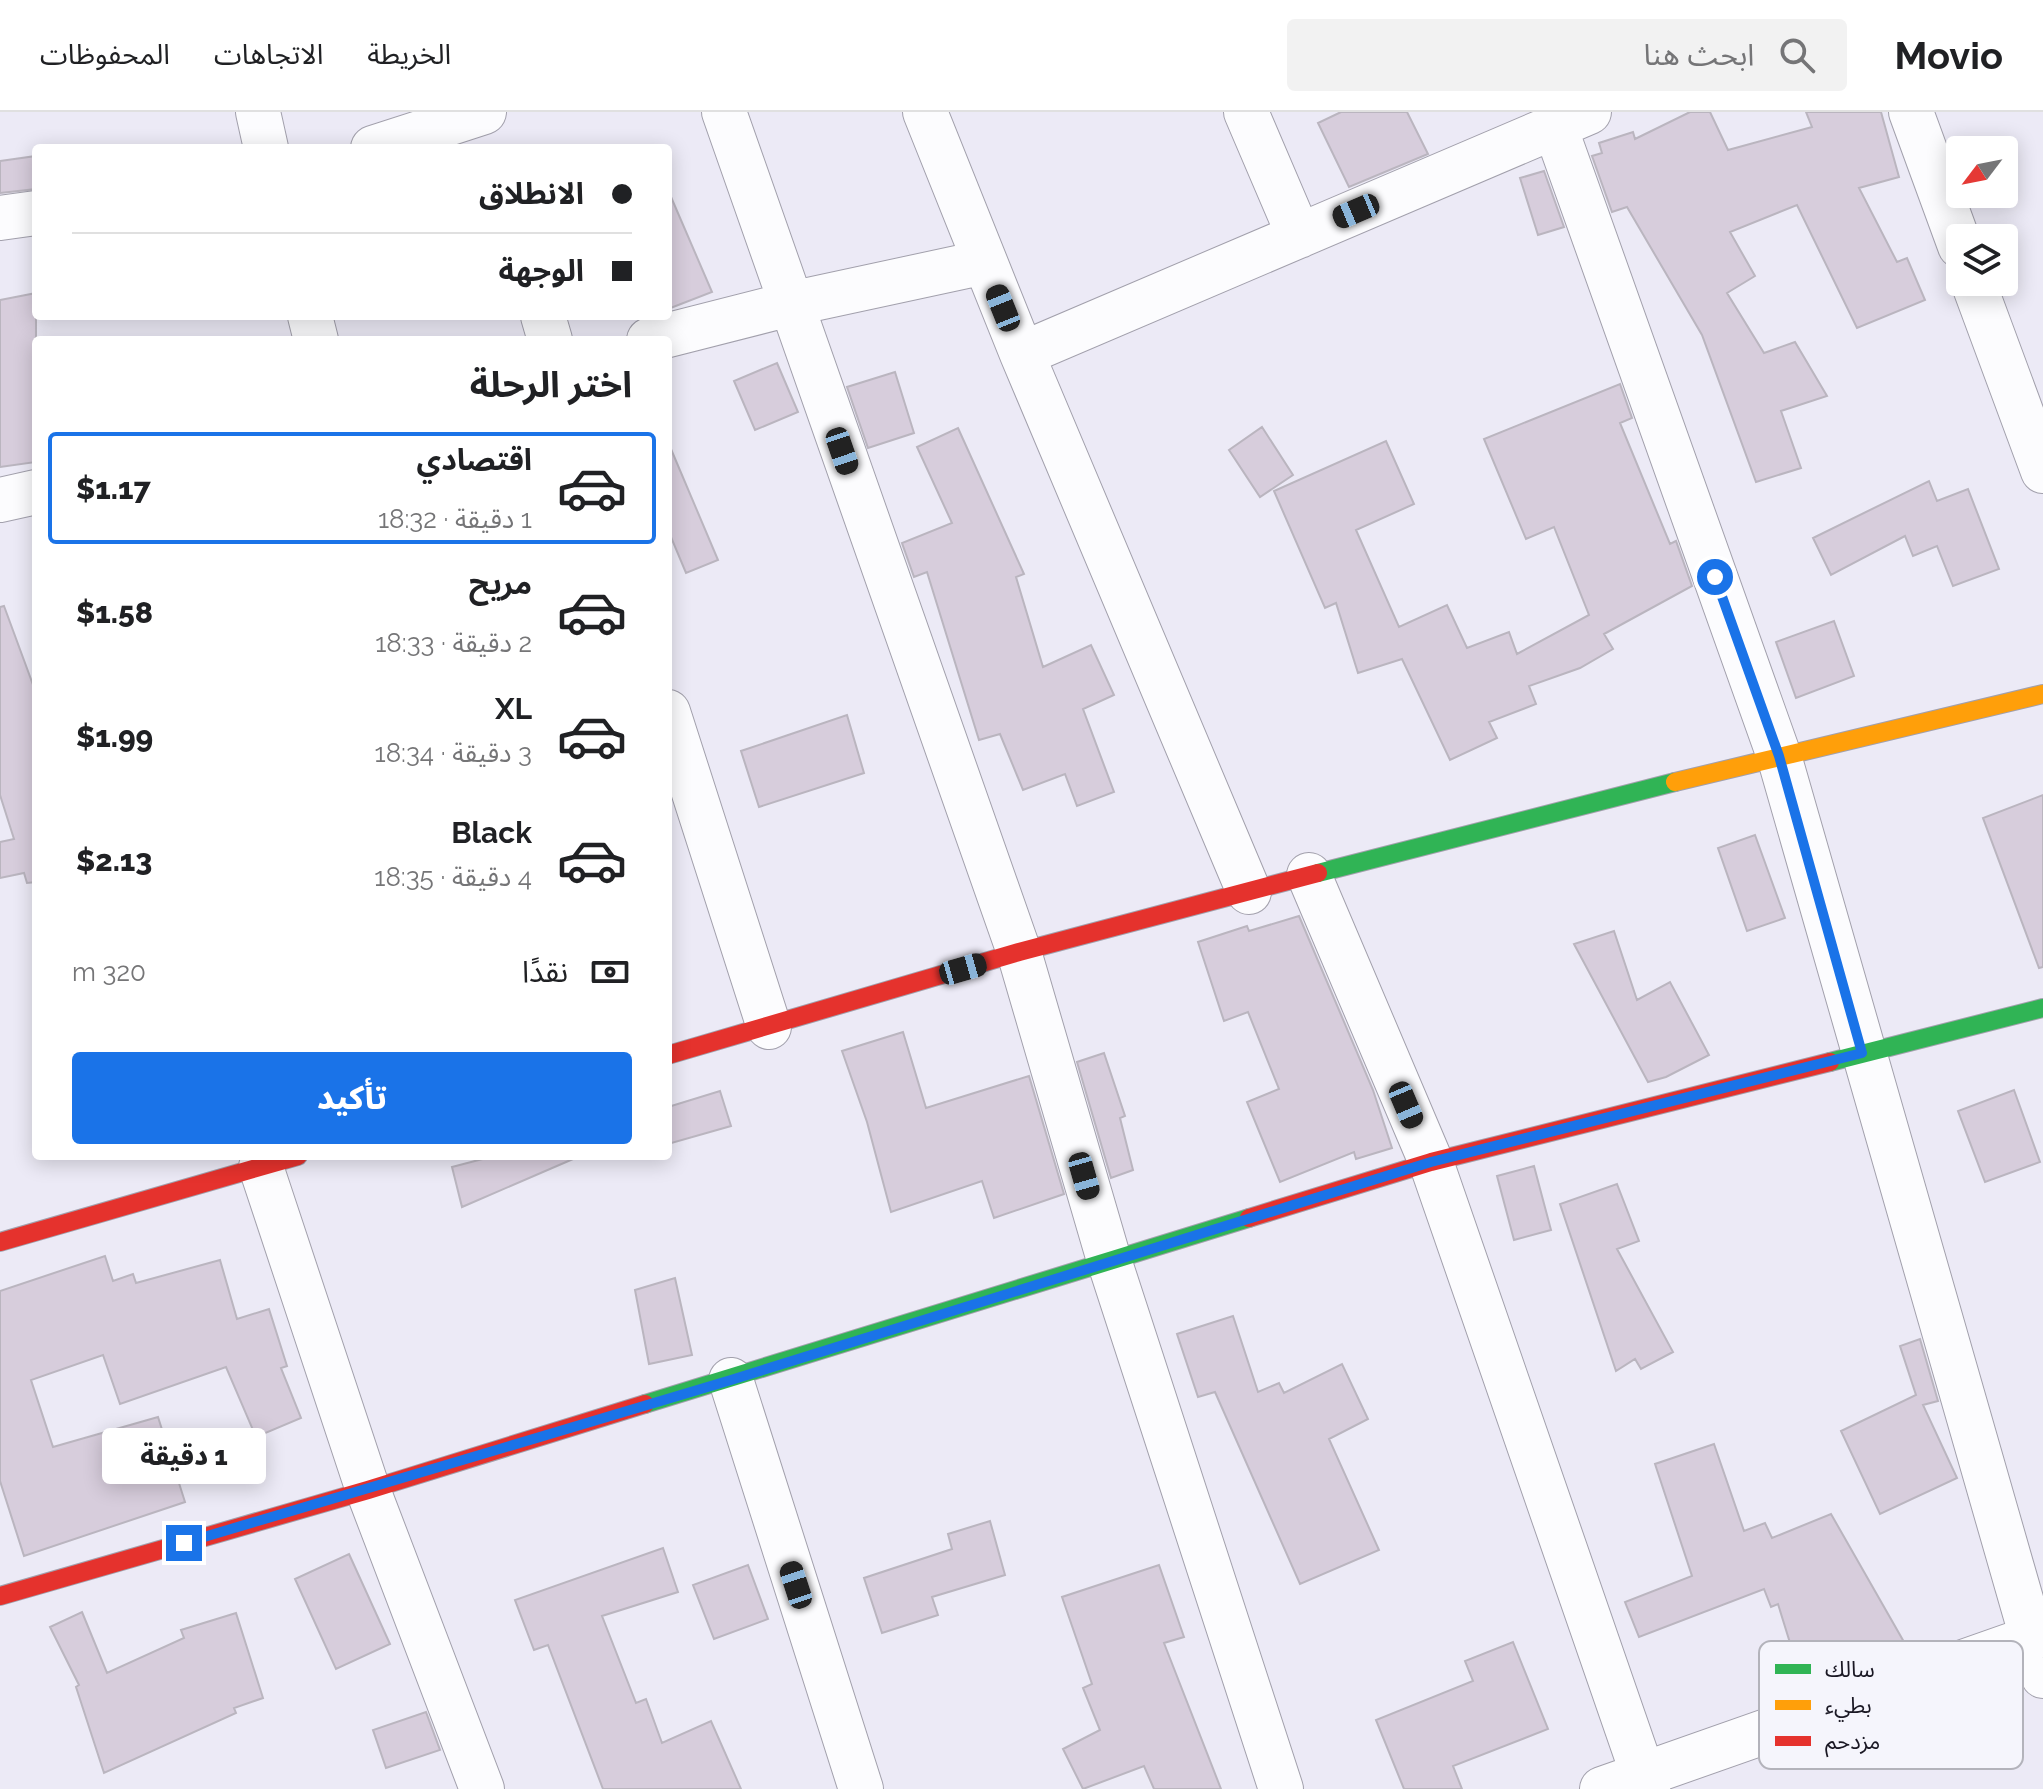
<!DOCTYPE html>
<html lang="ar">
<head>
<meta charset="utf-8">
<style>
	body { margin:0; font-family:Raleway,"Noto Sans Arabic",sans-serif; background:#f2f2f2; color:#202124; direction:rtl; height:100vh; display:flex; flex-direction:column; font-size:30px; white-space:nowrap }
	* { box-sizing:border-box; margin:0 }
	p { font-size:26px; color:#757577 }
	.icon { flex:none; width:44px; height:44px; fill:none; stroke:currentColor; stroke-width:2; stroke-linecap:round; stroke-linejoin:round }
	.map { position:relative; flex:1; overflow:hidden; direction:ltr }
	.sheet { position:absolute; left:32px; top:224px; width:640px; height:824px; display:flex; flex-direction:column; background:#fff; border-radius:8px; box-shadow:0 4px 20px #0003; direction:rtl }
	.sheet>* { flex:none }
	.hud { position:absolute; left:32px; top:32px; width:640px; height:176px; border-radius:8px; box-shadow:0 4px 20px #0003; direction:rtl; display:grid; align-content:center; height:176px; padding:0 40px; background:#fff }
	.needle { width:52px; rotate:238deg }
	.controls { position:absolute; left:1946px; top:24px; display:grid; gap:16px }
	.controls a { display:grid; place-items:center; width:72px; height:72px; border-radius:8px; background:#fff; box-shadow:0 4px 20px #0003; font-size:40px }
	.end { position:absolute; width:36px; height:36px; margin:-18px; border:10px solid #1a73e8; background:#fff; box-shadow:0 0 0 4px #fff }
	.from { border-radius:50% }
	.bubble { position:absolute; height:56px; border-radius:8px; background:#fff; box-shadow:0 4px 20px #0003; font-size:26px; font-weight:800; line-height:56px; text-align:center; direction:rtl }
	.car { position:absolute; width:24px; height:48px; margin:-24px -12px; border-radius:10px; box-shadow:0 0 6px 2px #0007; background:linear-gradient(#222 24%,#8ab4d8 0 40%,#222 0 76%,#8ab4d8 0 86%,#222 0) }
	.hud b { display:flex; align-items:center; gap:28px; height:76px; font-size:30px }
	.hud b+b { border-top:2px solid #e0e0e0 }
	.hud i { width:20px; height:20px; background:#202124 }
	ul { padding:0; list-style:none }
	li { display:flex; align-items:center; gap:24px; height:112px; margin:0 16px 12px; padding:0 24px; border:4px solid transparent; border-radius:8px }
	li div { flex:1 }
	li b { display:block; font-size:30px }
	li em { font-style:normal; font-weight:800 }
	li.selected { border-color:#1a73e8 }
	li>.icon { width:72px; height:72px; stroke-width:1.5 }
	h2 { padding:0 40px; font-size:36px; line-height:96px }
	.pay { display:flex; align-items:center; gap:20px; height:88px; padding:0 40px; font-size:30px }
	.pay p { margin-inline-start:auto }
	.action { display:flex; gap:16px; margin-top:auto; padding:16px 40px }
	.action a { flex:1; height:92px; border-radius:8px; background:#1a73e8; color:#fff; font-size:32px; font-weight:800; line-height:92px; text-align:center }
	header { display:flex; align-items:center; gap:48px; box-sizing:border-box; height:112px; padding:0 40px; background:#fff; border-bottom:2px solid #e0e0e0 }
	header strong { font-size:38px }
	nav { display:flex; gap:44px; margin-inline-start:auto; font-size:28px }
	.search { width:560px; height:72px; background:#f2f2f2; display:flex; align-items:center; gap:20px; box-sizing:border-box; padding:0 28px; border-radius:8px; color:#757577; font-size:30px }
	.map>svg:first-child { display:block }
	.building { fill:#d7cddc; stroke:#bab5bf; stroke-width:2 }
	.lines { fill:none; stroke-linecap:round; stroke-linejoin:round }
	.street-casing { stroke:#a2a0ac; stroke-width:46 }
	.fast-casing { stroke:#a2a0ac; stroke-width:20 }
	.slow-casing { stroke:#a2a0ac; stroke-width:20 }
	.jam-casing { stroke:#a2a0ac; stroke-width:20 }
	.street { stroke:#fcfcfe; stroke-width:44 }
	.fast { stroke:#30b455; stroke-width:18 }
	.slow { stroke:#ff9f0a; stroke-width:18 }
	.jam { stroke:#e5322d; stroke-width:18 }
	.route { stroke:#1a73e8; stroke-width:10 }
	.key { fill:#f5f5fc; stroke:#b3b3bb; stroke-width:2 }
	.key-label { font-size:22px; fill:#1a1824 }
</style>
</head>
<body>
<header>
<strong>Movio</strong>
<div class="search"><svg class="icon" aria-label="search" viewBox="0 0 24 24"><circle cx="10" cy="10" r="6"/><path d="M15 15l6 6"/></svg>ابحث هنا</div>
<nav><a>الخريطة</a><a>الاتجاهات</a><a>المحفوظات</a></nav>
</header>
<div class="map">
<svg width="2043" height="1677" viewBox="0 0 2043 1677">
	<rect width="100%" height="100%" fill="#eceaf6"/>
	<path class="building" d="M1341,0H1407L1428,42L1349,75L1318,11Z
		M1690,0H1710L1728,38L1812,15L1806,0H1881L1899,65L1859,76L1897,150L1907,146L1925,188L1857,216L1797,93L1730,120L1755,164L1727,181L1764,241L1795,230L1827,284L1781,299L1801,356L1756,370L1702,223L1627,95L1612,100L1592,44L1602,41L1599,31L1633,20L1635,27Z
		M36,44V77L0,81V49Z
		M1544,59L1564,115L1538,123L1520,66Z
		M668,78L712,180L668,197Z
		M36,181V350L0,355V188Z
		M777,251L798,300L755,318L734,269Z
		M895,260L914,321L868,336L847,275Z
		M1620,272L1632,306L1620,311L1670,432L1676,429L1692,474L1604,522L1613,537L1580,556L1529,574L1536,592L1489,610L1497,626L1450,648L1402,547L1358,561L1336,491L1325,496L1274,379L1386,329L1414,392L1356,418L1399,515L1447,493L1467,536L1509,520L1517,542L1589,503L1554,415L1526,427L1484,327Z
		M1262,315L1293,363L1260,385L1229,338Z
		M958,316L1024,462L1016,465L1043,555L1091,533L1114,583L1083,597L1114,680L1077,694L1065,662L1023,678L1000,622L979,628L927,460L914,465L902,431L952,411L917,335Z
		M668,330L718,448L686,461L668,418Z
		M1929,369L1937,389L1968,377L1999,457L1953,474L1937,434L1913,444L1905,424L1831,463L1813,426Z
		M4,494L36,581V770L27,771L24,761L0,766V730L14,727L0,683V495Z
		M1834,509L1854,564L1796,586L1776,530Z
		M847,603L864,661L759,695L741,639Z
		M2043,683V855L2039,856L1983,706Z
		M1755,723L1785,806L1747,819L1718,736Z
		M1299,804L1373,978L1392,1036L1356,1047L1354,1040L1280,1070L1247,990L1279,977L1248,900L1224,909L1198,830L1247,814L1249,819Z
		M1614,819L1637,888L1670,870L1709,943L1666,965L1648,970L1574,832Z
		M903,920L926,996L1029,964L1064,1082L994,1106L982,1069L891,1100L867,1010L842,939Z
		M1104,941L1125,1004L1120,1006L1133,1058L1111,1066L1077,950Z
		M2014,978L2040,1050L1985,1070L1958,999Z
		M720,979L731,1014L668,1032V995Z
		M494,1044H580L462,1095L452,1055Z
		M1534,1054L1551,1118L1514,1128L1497,1064Z
		M1617,1072L1639,1129L1617,1137L1673,1240L1641,1257L1635,1247L1616,1259L1560,1092Z
		M105,1144L113,1169L133,1162L136,1171L220,1148L237,1207L269,1197L287,1254L281,1256L301,1306L256,1325L226,1255L120,1292L103,1243L31,1268L53,1335L158,1305L185,1390L24,1444L0,1369V1179Z
		M675,1166L692,1243L649,1252L635,1178Z
		M1233,1204L1258,1280L1279,1271L1284,1281L1342,1252L1368,1307L1329,1327L1379,1438L1300,1472L1215,1280L1198,1285L1177,1222Z
		M1920,1227L1938,1289L1923,1293L1957,1366L1880,1402L1841,1319L1916,1283L1900,1234Z
		M1714,1332L1744,1419L1765,1411L1772,1426L1831,1402L1904,1530L1857,1558L1804,1576L1778,1492L1771,1495L1764,1477L1639,1525L1625,1490L1692,1464L1655,1352Z
		M990,1409L1005,1463L932,1485L938,1503L882,1521L864,1466L952,1437L948,1422Z
		M663,1436L678,1480L602,1504L636,1591L646,1587L662,1631L711,1609L741,1677H603L548,1533L534,1538L515,1488Z
		M349,1442L390,1532L336,1557L295,1467Z
		M748,1453L768,1507L714,1527L693,1473Z
		M1159,1453L1184,1525L1164,1531L1221,1677H1154L1144,1654L1083,1677L1063,1637L1100,1618L1083,1576L1092,1572L1062,1485Z
		M82,1500L107,1561L184,1526L181,1518L236,1501L263,1586L234,1596L236,1601L104,1661L76,1575L79,1573L50,1515Z
		M1513,1530L1548,1617L1453,1654L1462,1677H1404L1376,1608L1473,1569L1465,1549Z
		M426,1600L440,1638L386,1656L373,1618Z"/>
	<g class="lines">
		<g class="street-casing">
			<path id="street" d="M258,0L266,36
				M724,0L1019,840L1109,1148L1281,1677
				M925,0L1022,242L1249,780
				M1246,0L1299,124
				M1911,0L1960,134
				M1555,15L1779,644L2043,1564
				M373,36L484,0
				M0,106L36,101
				M1973,170L2043,359
				M310,204L316,228
				M543,204L550,228
				M649,228L790,192L985,150
				M1022,242L1589,0
				M0,388L36,380
				M668,600L769,915
				M1309,763L1431,1050L1648,1677
				M261,1055L368,1378L482,1677
				M731,1268L861,1677
				M1602,1677L2043,1522"/>
		</g>
		<g class="fast-casing">
			<path id="fast" d="M1318,761L1675,670
				M1830,950L2043,896
				M645,1292L1249,1106"/>
		</g>
		<g class="slow-casing">
			<path id="slow" d="M1675,670L2043,582"/>
		</g>
		<g class="jam-casing">
			<path id="jam" d="M668,943L1019,840L1318,761
				M1249,1106L1431,1050L1830,950
				M0,1130L298,1044
				M0,1484L368,1378L645,1292"/>
		</g>
		<use href="#street" class="street"/>
		<use href="#fast" class="fast"/>
		<use href="#slow" class="slow"/>
		<use href="#jam" class="jam"/>
	</g>
	<g class="lines">
		<path class="route" d="M184,1431L731,1268L1431,1050L1862,941L1779,644L1715,465"/>
	</g>
	<rect x="1759" y="1529" width="264" height="128" rx="12" class="key"/>
	<rect x="1775" y="1552" width="36" height="10" fill="#30b455"/>
	<rect x="1775" y="1588" width="36" height="10" fill="#ff9f0a"/>
	<rect x="1775" y="1624" width="36" height="10" fill="#e5322d"/>
	<g class="key-label">
		<text x="1825" y="1565">سالك</text>
		<text x="1825" y="1601">بطيء</text>
		<text x="1825" y="1637">مزدحم</text>
	</g>
</svg>
<div class="controls">
<a><svg class="needle" viewBox="-14 -14 28 28"><path d="M0-13l5 13h-10z" fill="#e53935"/><path d="M0 13l5-13h-10z" fill="#757577"/></svg></a>
<a><svg class="icon" aria-label="layers" viewBox="0 0 24 24"><path d="M12 4l9 5-9 5-9-5zM3 14l9 5 9-5"/></svg></a>
</div>
<i class="end from" style="left:1715px;top:465px"></i>
<i class="end" style="left:184px;top:1431px"></i>
<div class="bubble" style="left:102px;top:1316px;width:164px">1 دقيقة</div>
<i class="car" style="left:1356px;top:99px;rotate:247deg"></i>
<i class="car" style="left:1003px;top:196px;rotate:338deg"></i>
<i class="car" style="left:842px;top:339px;rotate:161deg"></i>
<i class="car" style="left:963px;top:857px;rotate:74deg"></i>
<i class="car" style="left:1406px;top:993px;rotate:157deg"></i>
<i class="car" style="left:1084px;top:1064px;rotate:164deg"></i>
<i class="car" style="left:796px;top:1473px;rotate:342deg"></i>
<div class="hud">
<b><i class="from"></i>الانطلاق</b>
<b><i></i>الوجهة</b>
</div>
<section class="sheet">
<h2>اختر الرحلة</h2>
<ul>
<li class="selected"><svg class="icon" aria-label="car" viewBox="0 0 24 24"><path d="M5 17H2v-5l4-1 3-4h7l3 4 3 1v5h-3M9 17h6M6 11h13"/><circle cx="7" cy="17" r="2"/><circle cx="17" cy="17" r="2"/></svg><div><b>اقتصادي</b><p>1 دقيقة · 18:32</p></div><em>$1.17</em></li>
<li><svg class="icon" aria-label="car" viewBox="0 0 24 24"><path d="M5 17H2v-5l4-1 3-4h7l3 4 3 1v5h-3M9 17h6M6 11h13"/><circle cx="7" cy="17" r="2"/><circle cx="17" cy="17" r="2"/></svg><div><b>مريح</b><p>2 دقيقة · 18:33</p></div><em>$1.58</em></li>
<li><svg class="icon" aria-label="car" viewBox="0 0 24 24"><path d="M5 17H2v-5l4-1 3-4h7l3 4 3 1v5h-3M9 17h6M6 11h13"/><circle cx="7" cy="17" r="2"/><circle cx="17" cy="17" r="2"/></svg><div><b>XL</b><p>3 دقيقة · 18:34</p></div><em>$1.99</em></li>
<li><svg class="icon" aria-label="car" viewBox="0 0 24 24"><path d="M5 17H2v-5l4-1 3-4h7l3 4 3 1v5h-3M9 17h6M6 11h13"/><circle cx="7" cy="17" r="2"/><circle cx="17" cy="17" r="2"/></svg><div><b>Black</b><p>4 دقيقة · 18:35</p></div><em>$2.13</em></li>
</ul>
<div class="pay"><svg class="icon" aria-label="cash" viewBox="0 0 24 24"><path d="M3 7h18v10H3z"/><circle cx="12" cy="12" r="2"/></svg>نقدًا<p>320 m</p></div>
<div class="action"><a>تأكيد</a></div>
</section>
</div>
</body>
</html>
